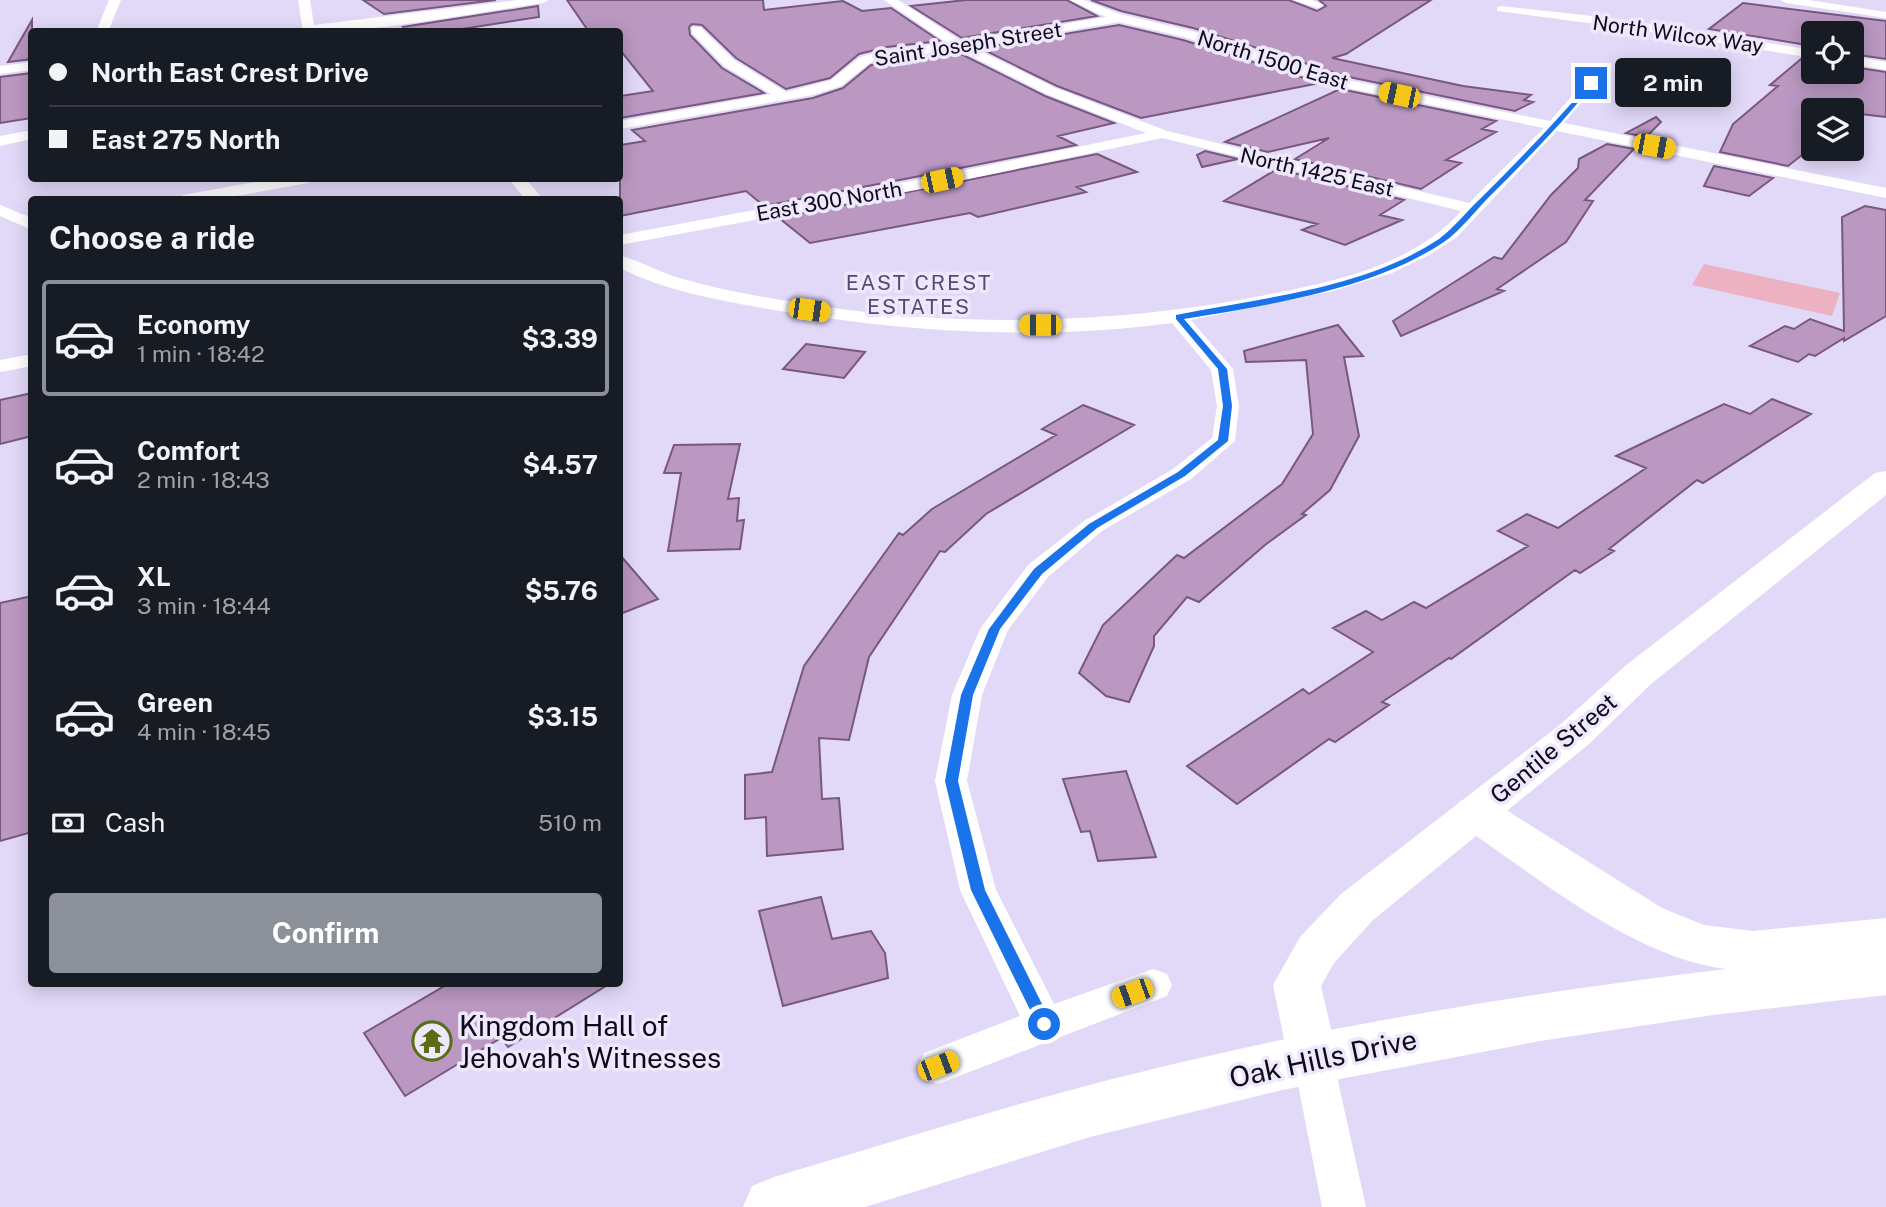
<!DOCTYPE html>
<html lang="en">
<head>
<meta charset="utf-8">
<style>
	body { margin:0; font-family:"Public Sans",sans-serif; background:#20242c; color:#f1f3f6; height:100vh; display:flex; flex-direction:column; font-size:26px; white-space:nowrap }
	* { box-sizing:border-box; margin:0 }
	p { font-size:23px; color:#9ea1a6 }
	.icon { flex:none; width:38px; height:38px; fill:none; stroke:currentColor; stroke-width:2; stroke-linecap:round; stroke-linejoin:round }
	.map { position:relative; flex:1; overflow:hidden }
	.drawer { position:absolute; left:28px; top:196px; width:595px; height:791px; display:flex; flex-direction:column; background:#171b24; border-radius:7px; box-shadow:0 4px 18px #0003 }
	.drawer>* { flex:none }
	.banner { position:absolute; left:28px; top:28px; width:595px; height:154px; border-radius:7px; box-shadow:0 4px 18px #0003; display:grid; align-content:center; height:154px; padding:0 21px; background:#171b24 }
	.buttons { position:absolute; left:1801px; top:21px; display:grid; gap:14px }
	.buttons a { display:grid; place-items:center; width:63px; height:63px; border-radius:7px; background:#171b24; box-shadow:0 4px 18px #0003; font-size:35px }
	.end { position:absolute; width:32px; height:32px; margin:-16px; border:9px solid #1a73e8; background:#fff; box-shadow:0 0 0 4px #fff }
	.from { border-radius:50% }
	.bubble { position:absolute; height:49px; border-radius:7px; background:#171b24; box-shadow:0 4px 18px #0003; font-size:23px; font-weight:700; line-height:49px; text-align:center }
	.car { position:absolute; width:21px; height:42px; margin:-21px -10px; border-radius:9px; box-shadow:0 0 5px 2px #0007; background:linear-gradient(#f5c518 24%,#345 0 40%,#f5c518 0 76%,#345 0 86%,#f5c518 0) }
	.banner b { display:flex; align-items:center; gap:24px; height:66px; font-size:26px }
	.banner b+b { border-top:2px solid #363941 }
	.banner i { width:18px; height:18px; background:#f1f3f6 }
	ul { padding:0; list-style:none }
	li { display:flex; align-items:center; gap:21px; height:116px; margin:0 14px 10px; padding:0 7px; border:4px solid transparent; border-radius:7px }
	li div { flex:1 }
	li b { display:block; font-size:26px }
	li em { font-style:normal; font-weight:700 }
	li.current { border-color:#8c9099 }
	li>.icon { width:63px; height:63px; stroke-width:1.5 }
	h2 { padding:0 21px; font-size:32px; line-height:84px }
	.pay { display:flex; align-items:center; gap:18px; height:77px; padding:0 21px; font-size:26px }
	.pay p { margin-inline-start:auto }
	.button { display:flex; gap:14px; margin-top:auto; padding:14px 21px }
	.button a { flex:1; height:80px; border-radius:7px; background:#8c9099; color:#fff; font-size:28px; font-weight:700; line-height:80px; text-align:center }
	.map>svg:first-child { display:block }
	.green { fill:#ecb2c2 }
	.building { fill:#ba98c2; stroke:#78587f; stroke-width:2 }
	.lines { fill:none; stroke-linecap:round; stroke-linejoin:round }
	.minor { fill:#fff; fill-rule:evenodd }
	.tertiary { fill:#fff; fill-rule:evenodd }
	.secondary { fill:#fff; fill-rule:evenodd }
	.route { fill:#1a73e8 }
	.labels { text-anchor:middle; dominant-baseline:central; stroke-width:7; stroke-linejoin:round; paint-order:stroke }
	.far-street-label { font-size:21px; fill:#0f0819; stroke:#eee8fd }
	.far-neighbourhood-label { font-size:21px; letter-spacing:2px; fill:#584974; stroke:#eee8fd }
	.street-label { font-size:24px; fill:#0f0819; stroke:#eee8fd }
	.near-poi-label { font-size:28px; fill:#0f0819; stroke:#eee8fd; text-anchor:start }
	.near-street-label { font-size:28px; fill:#0f0819; stroke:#eee8fd }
</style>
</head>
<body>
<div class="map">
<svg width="1886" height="1207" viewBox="0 0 1886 1207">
	<rect width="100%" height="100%" fill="#e2d9f8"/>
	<path class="green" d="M1704,264L1840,293L1832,316L1692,285Z"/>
	<path class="building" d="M363,0H496L384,14Z
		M567,0H763L764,10L843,1L862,11L891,8L940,41L887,47L859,54L830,78L786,89L736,58L702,25L692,24L689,27L690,35L722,68L764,93L620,118V96L653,91L620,50V32H589Z
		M966,0H1067L1097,16L962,38L911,6Z
		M1091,0H1289L1317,11L1326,6L1319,0H1431L1346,54L1332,58L1463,86L1531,95L1524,100L1533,102L1515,111L1349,77L1193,28L1121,11Z
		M1743,3L1886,21V59L1852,54V33H1813V46L1709,29Z
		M538,6L539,17L443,32H409L403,27Z
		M32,20V59L8,62Z
		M1119,25L1183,40L1320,83L1141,118L1057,86L980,48Z
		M957,52L1045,96L1114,123L1058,136L1076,145L915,177L764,206L746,191L620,216V145L645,141L632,130L813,98L843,88L871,65Z
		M1801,59L1813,60V72H1852V67L1886,72V117L1860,114L1852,121V110H1813V149H1821L1812,156L1802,155L1788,166L1720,152L1733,124L1778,86L1770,85Z
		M32,73V118L0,123V77Z
		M1340,89L1496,121L1482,129L1496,132L1446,160L1461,163L1421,189L1295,159L1329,138L1268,152L1225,142Z
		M1656,117L1661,122L1646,137L1626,133Z
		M1607,144L1634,149L1585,200L1593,201L1566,242L1497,289L1504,291L1401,336L1393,321L1494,257L1502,259L1551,195L1578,168L1579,159Z
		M1205,151L1238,159L1202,167L1197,155Z
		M1097,154L1137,172L1077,187L1086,192L978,217L970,213L810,243L779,218Z
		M1714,166L1773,178L1749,196L1704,186Z
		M1277,169L1404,200L1380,215L1402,220L1345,245L1302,230L1317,224L1224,201Z
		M1865,206L1886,210V316L1844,341V338L1815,356L1809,354L1798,362L1750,346L1785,326L1794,329L1810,319L1844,331L1842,217Z
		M1338,325L1363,356L1344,357L1359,436L1330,490L1302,514L1306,515L1265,545L1199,602L1187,597L1154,636V646L1129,702L1106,696L1079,673L1103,625L1177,555L1184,558L1282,484L1313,434L1306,360L1246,362L1244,351Z
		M806,344L865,352L844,378L783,369Z
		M32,393V436L0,444V400Z
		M1772,399L1811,414L1703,483L1697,480L1609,549L1614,551L1580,573L1575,570L1451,659L1449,658L1382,702L1389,705L1335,742L1329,739L1237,804L1187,766L1303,689L1309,694L1373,652L1333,628L1366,611L1382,620L1414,602L1426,608L1528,546L1498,531L1527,514L1558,528L1646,468L1616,456L1724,404L1750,414Z
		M1083,405L1134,425L986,514L945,552L940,551L869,657L849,740L819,738L822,799L839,798L843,849L767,856L766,817L745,819V775L772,772L804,666L899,533L903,535L932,509L1056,435L1042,429Z
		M740,444L728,499L739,498L737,521L744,520L740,549L668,551L681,473H664L674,445Z
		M620,555L658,599L620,614Z
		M32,596V832L0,841V603Z
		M1126,771L1156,857L1098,861L1090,831L1081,832L1063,779Z
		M821,897L832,939L871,931L885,953L888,978L783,1006L759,911Z
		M448,984H609L508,1047L501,1038L405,1096L364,1033Z"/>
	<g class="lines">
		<path class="minor" d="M109,0H121L108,32H96Z
			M298,0H310L314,25L518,0H549L543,3C464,14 383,32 303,32Z
			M884,0H898L961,41L1106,17L1069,0H1084L1120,14L1192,31L1348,80L1550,121L1586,80L1591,79L1598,83L1564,123L1886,188V198L1557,131L1457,237L1429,255L1392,273L1333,291L1191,320L1233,369L1239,406L1235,441L1191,479L1102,531L1048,577L1008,630L982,695L967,781L996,890L1054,1004L1153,969L1167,974L1172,985L1167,996L938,1084L924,1079L918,1066L924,1053L1020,1016L960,890L935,781L952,695L980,629L1028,565L1084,521L1173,469L1212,438L1217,406L1211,370L1172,323C1038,341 901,332 768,309C718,300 665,291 620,268V256C639,260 659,272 679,278C724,291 772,299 819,306C969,328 1121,324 1271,294C1337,281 1415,264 1461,211L1162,138L916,190L620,245V235L916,180L1146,133L1046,94L957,49L870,63L841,86L813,95L620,129V121L771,94L724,66L692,33V27H700L734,60L786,92L831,80L860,57L887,50L947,43ZM1119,22L1184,37L1342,87L1544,128L1469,203L1167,131L1056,88L972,47Z
			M1292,0H1312L1324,5L1318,8Z
			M1780,0H1809L1886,12V18L1786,3Z
			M1501,6L1619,19L1813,50V58L1619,27L1497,11V7Z
			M1852,56L1886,62V70L1852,64Z
			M32,62V70L0,74V66Z
			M32,130V139L0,146V136Z
			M277,178H316L308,183L214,200H175L183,195Z
			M508,178H525L544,200H526Z
			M0,205L32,218V230L0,216Z
			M32,354V366L0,372V360Z
			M1313,1041L1327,1046L1333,1059L1366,1207H1322L1293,1059L1299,1046Z"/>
		<path class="tertiary" d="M1886,471V495L1651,684L1589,744L1373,920L1334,963L1321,986L1338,1059L1331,1075L1313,1081L1295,1075L1288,1059L1273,985L1300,937L1341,894L1561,724L1625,666L1875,473Z"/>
		<path class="secondary" d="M1476,796L1492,801L1662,908L1704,925L1753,931L1886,918V995L1713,1015L1540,1041L1282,1090L1090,1137L865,1207H743L752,1186L774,1177C896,1141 1017,1102 1141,1072C1333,1024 1530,993 1726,969C1632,957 1538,877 1460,825L1453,813L1460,801Z"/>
	</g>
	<path class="route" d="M1590,82L1594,83C1562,124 1526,160 1489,197C1475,211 1460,231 1444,242C1372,290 1268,305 1184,319L1227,369L1232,406L1228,441L1185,476L1097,528L1042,574L1000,629L973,695L958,781L985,890L1052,1024L1050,1028H1039L971,890L945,781L961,695L989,629L1034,569L1089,524L1178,472L1218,440L1223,406L1218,369L1176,319V315C1263,297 1362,290 1439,239C1454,228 1467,211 1481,198C1519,160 1555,123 1590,82Z"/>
	<defs>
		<g id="temple-ring" transform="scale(2.0125)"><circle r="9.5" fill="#eee8fd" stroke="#5b6b16" stroke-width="1.5"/><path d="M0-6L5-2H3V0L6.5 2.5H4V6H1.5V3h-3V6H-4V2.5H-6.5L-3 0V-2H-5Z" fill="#5b6b16"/></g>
	</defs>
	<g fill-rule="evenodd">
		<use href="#temple-ring" x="432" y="1041"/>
	</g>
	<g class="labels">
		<g class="far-street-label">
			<text transform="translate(1678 34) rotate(8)">North Wilcox Way</text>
			<text transform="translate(968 44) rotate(-9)">Saint Joseph Street</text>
			<text transform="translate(1273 60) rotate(17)">North 1500 East</text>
			<text transform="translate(1317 172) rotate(13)">North 1425 East</text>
			<text transform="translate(829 201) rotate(-10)">East 300 North</text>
		</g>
		<g class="far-neighbourhood-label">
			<text x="919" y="282">EAST CREST<tspan x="919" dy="24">ESTATES</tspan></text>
		</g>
		<g class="street-label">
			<text transform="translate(1553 748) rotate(-40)">Gentile Street</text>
		</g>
		<g class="near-poi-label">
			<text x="459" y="1025">Kingdom Hall of<tspan x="459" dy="32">Jehovah's Witnesses</tspan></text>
		</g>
		<g class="near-street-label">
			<text transform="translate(1323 1058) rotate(-12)">Oak Hills Drive</text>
		</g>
	</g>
</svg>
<div class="buttons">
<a><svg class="icon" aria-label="locate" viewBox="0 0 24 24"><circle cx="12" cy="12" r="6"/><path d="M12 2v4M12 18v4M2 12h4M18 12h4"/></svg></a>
<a><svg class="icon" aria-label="layers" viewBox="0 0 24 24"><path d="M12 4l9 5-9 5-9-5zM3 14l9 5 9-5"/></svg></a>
</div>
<i class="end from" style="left:1044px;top:1024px"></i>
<i class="end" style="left:1591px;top:83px"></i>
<div class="bubble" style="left:1615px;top:58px;width:116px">2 min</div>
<i class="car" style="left:1399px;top:95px;rotate:282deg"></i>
<i class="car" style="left:1654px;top:146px;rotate:101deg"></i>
<i class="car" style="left:942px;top:180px;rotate:78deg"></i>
<i class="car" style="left:809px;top:310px;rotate:98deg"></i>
<i class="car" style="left:1040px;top:325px;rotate:270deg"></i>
<i class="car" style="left:1132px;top:993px;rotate:250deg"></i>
<i class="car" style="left:938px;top:1066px;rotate:69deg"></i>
<div class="banner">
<b><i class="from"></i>North East Crest Drive</b>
<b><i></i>East 275 North</b>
</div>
<section class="drawer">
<h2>Choose a ride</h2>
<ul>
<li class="current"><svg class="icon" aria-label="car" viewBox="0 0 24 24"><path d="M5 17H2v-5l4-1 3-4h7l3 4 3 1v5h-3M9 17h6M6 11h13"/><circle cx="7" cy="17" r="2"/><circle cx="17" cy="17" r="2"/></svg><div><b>Economy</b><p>1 min · 18:42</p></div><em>$3.39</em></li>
<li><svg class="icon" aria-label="car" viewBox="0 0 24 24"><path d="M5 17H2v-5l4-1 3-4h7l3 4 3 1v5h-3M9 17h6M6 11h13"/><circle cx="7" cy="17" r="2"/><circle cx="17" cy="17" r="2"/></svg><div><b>Comfort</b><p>2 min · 18:43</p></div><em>$4.57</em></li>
<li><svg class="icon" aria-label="car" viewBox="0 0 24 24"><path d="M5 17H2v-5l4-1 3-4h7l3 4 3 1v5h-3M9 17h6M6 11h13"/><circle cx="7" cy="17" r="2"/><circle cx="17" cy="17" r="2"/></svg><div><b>XL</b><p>3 min · 18:44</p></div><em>$5.76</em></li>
<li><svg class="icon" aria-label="car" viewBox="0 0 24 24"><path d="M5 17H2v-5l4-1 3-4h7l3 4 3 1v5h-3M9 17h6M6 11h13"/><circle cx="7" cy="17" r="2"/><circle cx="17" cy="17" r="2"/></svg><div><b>Green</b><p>4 min · 18:45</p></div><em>$3.15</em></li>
</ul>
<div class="pay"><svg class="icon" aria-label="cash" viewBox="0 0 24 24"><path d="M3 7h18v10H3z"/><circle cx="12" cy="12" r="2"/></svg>Cash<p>510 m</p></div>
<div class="button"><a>Confirm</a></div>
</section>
</div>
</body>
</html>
